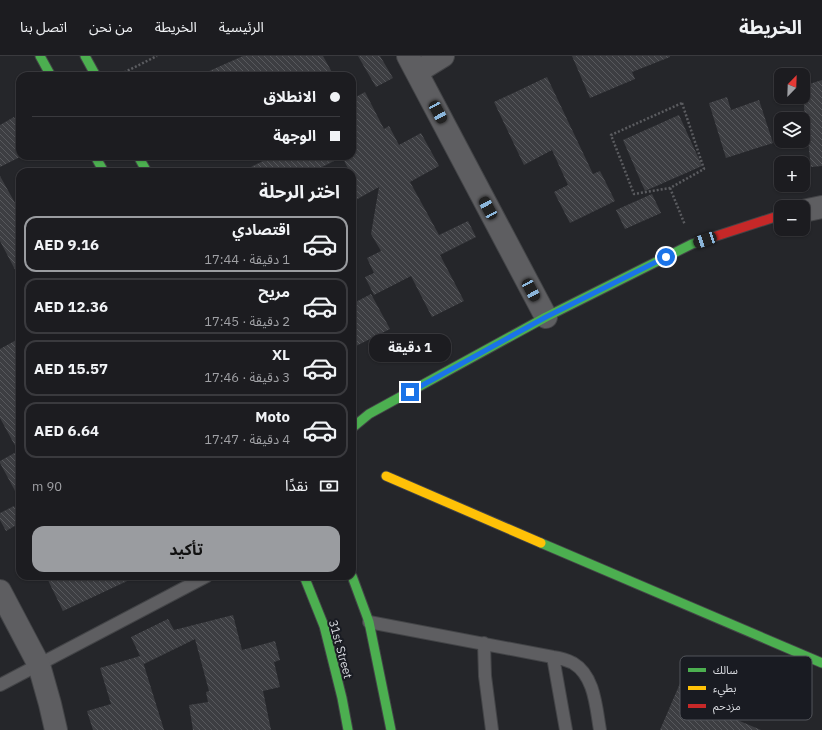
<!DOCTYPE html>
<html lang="ar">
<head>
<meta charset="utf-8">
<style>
	body { margin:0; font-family:"IBM Plex Sans","Noto Sans Arabic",sans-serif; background:#252529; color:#f1f3f6; direction:rtl; height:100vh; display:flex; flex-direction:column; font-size:15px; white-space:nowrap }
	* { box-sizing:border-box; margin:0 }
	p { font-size:13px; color:#a0a1a5 }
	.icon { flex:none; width:22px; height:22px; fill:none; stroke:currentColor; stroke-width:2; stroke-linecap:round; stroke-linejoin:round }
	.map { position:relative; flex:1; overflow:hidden; direction:ltr }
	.drawer { position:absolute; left:16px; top:112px; width:340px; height:412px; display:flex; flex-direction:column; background:#1c1c20; border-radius:12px; box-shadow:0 1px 3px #0004,0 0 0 1px #3a3a3e; direction:rtl }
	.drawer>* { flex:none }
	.guide { position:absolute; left:16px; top:16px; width:340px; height:88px; border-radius:12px; box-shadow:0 1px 3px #0004,0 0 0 1px #3a3a3e; direction:rtl; display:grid; align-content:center; height:88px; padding:0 16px; background:#1c1c20 }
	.needle { width:26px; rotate:23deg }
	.buttons { position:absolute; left:774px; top:12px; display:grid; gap:8px }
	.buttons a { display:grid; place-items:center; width:36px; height:36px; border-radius:8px; background:#1c1c20; box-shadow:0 1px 3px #0004,0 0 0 1px #3a3a3e; font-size:20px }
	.end { position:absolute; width:18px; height:18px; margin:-9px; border:5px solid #1a73e8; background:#fff; box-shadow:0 0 0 2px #fff }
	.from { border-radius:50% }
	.bubble { position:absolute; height:28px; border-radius:12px; background:#1c1c20; box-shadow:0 1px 3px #0004,0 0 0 1px #3a3a3e; font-size:13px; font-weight:700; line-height:28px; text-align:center; direction:rtl }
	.car { position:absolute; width:12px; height:24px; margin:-12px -6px; border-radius:5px; box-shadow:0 0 3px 1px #0007; background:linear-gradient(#222 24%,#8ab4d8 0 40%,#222 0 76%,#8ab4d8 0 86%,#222 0) }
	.guide b { display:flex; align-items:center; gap:14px; height:38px; font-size:15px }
	.guide b+b { border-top:1px solid #3a3a3e }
	.guide i { width:10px; height:10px; background:#f1f3f6 }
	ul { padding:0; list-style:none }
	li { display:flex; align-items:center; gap:12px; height:56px; margin:0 8px 6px; padding:0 8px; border:2px solid #3a3a3e; border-radius:12px }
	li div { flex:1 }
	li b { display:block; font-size:15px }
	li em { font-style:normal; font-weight:700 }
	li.selected { border-color:#9a9ca0 }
	li>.icon { width:36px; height:36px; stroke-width:1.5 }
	h2 { padding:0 16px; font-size:18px; line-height:48px }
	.pay { display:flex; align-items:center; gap:10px; height:44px; padding:0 16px; font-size:15px }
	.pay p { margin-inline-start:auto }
	.button { display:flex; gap:8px; margin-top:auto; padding:8px 16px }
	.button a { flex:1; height:46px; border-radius:12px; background:#9a9ca0; color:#111; font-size:16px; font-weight:700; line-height:46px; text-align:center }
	header { display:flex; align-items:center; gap:24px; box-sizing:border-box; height:56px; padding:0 20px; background:#1c1c20; border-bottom:1px solid #3a3a3e }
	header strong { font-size:19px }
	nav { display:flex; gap:22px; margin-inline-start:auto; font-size:14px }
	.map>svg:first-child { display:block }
	.building { fill:url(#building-back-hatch) }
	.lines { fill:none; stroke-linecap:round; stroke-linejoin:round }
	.lane-casing { stroke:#434447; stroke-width:14 }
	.street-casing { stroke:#434447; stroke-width:24 }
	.fast-casing { stroke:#434447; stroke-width:11 }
	.slow-casing { stroke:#434447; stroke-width:11 }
	.jam-casing { stroke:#434447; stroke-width:11 }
	.path { stroke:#5b5c60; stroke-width:2.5; stroke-dasharray:2 2; stroke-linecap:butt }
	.lane { stroke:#5e5e61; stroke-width:12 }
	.street { stroke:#5e5e61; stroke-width:22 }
	.fast { stroke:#4caf50; stroke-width:9 }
	.slow { stroke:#ffc107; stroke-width:9 }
	.jam { stroke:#c62828; stroke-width:9 }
	.route { stroke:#1a73e8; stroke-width:5 }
	.labels { text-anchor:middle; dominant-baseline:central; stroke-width:4; stroke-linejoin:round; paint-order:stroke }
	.street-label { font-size:12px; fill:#d9dbe0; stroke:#191b22 }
	.key { fill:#191b22; stroke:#53555b; stroke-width:1 }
	.key-label { font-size:11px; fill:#d9dbe0 }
</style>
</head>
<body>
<header>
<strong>الخريطة</strong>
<nav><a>الرئيسية</a><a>الخريطة</a><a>من نحن</a><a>اتصل بنا</a></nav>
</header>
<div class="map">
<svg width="822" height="674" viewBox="0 0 822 674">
	<defs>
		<pattern id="building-back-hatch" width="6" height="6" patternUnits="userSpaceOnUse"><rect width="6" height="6" fill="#3d3e42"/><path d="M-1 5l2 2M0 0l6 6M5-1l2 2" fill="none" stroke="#58595d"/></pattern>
	</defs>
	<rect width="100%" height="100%" fill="#25262a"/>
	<path class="building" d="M243,0H323L334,20H198Z
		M358,0H380L393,22L376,31Z
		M572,0H670V1L632,16L635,23L590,42Z
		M547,21L593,118L600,115L615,145L570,167L554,136L568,129L552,94L524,109L494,46Z
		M822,24V110L811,111L803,42V30Z
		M365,36L384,73L389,70L399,89L421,77L439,110L410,126L439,179L468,165L476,181L440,199L464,245L432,261L411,220L374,239L365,221L374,217L367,202L381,195L371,178L379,131L352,146V116H350L342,101L312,116H241L273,100H352V43Z
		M727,41L731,54L759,44L773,87L726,102L709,47Z
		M679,59L702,110L645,135L623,84Z
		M14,61L20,73V101L0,111V69Z
		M0,120L20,156V223L0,185Z
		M652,138L661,157L625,173L616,154Z
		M371,238L390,273L352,292V248Z
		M20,282V444L0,407V405L18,395L0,362V293Z
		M14,450L20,463V467L6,475L0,464V457Z
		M46,520H138L63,555Z
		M233,559L242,594L275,585L280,604L274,606L280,631L263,635L271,674H193L189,649L208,646L206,636L209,635L195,583L144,608L143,606L164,674H93L87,655L111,648L100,612L140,600L131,581L168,563L174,574Z
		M684,618L705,627L697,647L761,674H660Z"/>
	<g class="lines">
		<g class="lane-casing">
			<path id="lane" d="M369,566L553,601C560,602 567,604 573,607C595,620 596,652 600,674
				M484,587L485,620L492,674
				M553,601L566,674
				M0,629L207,520"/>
		</g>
		<g class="street-casing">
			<path id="street" d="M408,0L546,261
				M417,16L443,0
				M803,155L822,151
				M0,535L39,609L50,648L56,674"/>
		</g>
		<g class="fast-casing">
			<path id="fast" d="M40,0L51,20
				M85,0L96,20
				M95,100L104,116
				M138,100L147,116
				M352,372L369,358L546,261L692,188L701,185
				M541,487L822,607
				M304,520L324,570L342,642L348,674
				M352,520L369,566L391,674"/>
		</g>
		<g class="slow-casing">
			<path id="slow" d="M386,420L541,487"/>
		</g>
		<g class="jam-casing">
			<path id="jam" d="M701,185L781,159"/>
		</g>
		<path class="path" d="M117,20L157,0
			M682,47L704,113L670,132L634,138L611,79Z
			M670,132L685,169"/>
		<use href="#lane" class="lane"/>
		<use href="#street" class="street"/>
		<use href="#fast" class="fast"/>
		<use href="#slow" class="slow"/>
		<use href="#jam" class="jam"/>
	</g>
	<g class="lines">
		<path class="route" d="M410,336L546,261L666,201"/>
	</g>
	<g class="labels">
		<g class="street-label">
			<text transform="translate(341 593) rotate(75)">31st Street</text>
		</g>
	</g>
	<rect x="680" y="600" width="132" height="64" rx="6" class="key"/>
	<rect x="688" y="612" width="18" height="4" fill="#4caf50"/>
	<rect x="688" y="630" width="18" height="4" fill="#ffc107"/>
	<rect x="688" y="648" width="18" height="4" fill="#c62828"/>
	<g class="key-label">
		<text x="713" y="618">سالك</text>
		<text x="713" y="636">بطيء</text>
		<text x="713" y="654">مزدحم</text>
	</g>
</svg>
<div class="buttons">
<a><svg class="needle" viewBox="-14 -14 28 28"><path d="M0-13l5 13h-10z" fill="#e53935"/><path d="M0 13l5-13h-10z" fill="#a0a1a5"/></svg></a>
<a><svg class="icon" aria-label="layers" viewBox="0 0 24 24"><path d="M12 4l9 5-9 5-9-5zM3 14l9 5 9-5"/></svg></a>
<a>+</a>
<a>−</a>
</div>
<i class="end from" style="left:666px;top:201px"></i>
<i class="end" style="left:410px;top:336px"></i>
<div class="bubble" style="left:369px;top:278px;width:82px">1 دقيقة</div>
<i class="car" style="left:438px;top:56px;rotate:152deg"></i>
<i class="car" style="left:488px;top:152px;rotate:332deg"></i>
<i class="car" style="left:705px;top:184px;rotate:251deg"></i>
<i class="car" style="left:531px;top:234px;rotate:152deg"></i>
<div class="guide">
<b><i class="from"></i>الانطلاق</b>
<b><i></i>الوجهة</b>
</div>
<section class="drawer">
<h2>اختر الرحلة</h2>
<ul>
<li class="selected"><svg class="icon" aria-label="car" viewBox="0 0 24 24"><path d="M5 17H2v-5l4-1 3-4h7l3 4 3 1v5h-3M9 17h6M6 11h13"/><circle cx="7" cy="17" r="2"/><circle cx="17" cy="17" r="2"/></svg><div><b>اقتصادي</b><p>1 دقيقة · 17:44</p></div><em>AED 9.16</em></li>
<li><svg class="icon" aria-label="car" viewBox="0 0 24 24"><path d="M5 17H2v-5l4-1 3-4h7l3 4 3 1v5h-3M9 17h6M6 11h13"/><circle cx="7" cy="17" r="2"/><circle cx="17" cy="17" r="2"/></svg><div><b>مريح</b><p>2 دقيقة · 17:45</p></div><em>AED 12.36</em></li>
<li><svg class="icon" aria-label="car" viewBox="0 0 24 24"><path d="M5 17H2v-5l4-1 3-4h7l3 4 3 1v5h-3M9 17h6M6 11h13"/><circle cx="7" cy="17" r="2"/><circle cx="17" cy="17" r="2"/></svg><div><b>XL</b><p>3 دقيقة · 17:46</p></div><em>AED 15.57</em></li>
<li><svg class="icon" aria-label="car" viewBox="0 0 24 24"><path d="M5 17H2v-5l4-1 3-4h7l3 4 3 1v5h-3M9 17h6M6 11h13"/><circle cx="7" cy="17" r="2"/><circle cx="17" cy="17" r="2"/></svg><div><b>Moto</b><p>4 دقيقة · 17:47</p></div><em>AED 6.64</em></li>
</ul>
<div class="pay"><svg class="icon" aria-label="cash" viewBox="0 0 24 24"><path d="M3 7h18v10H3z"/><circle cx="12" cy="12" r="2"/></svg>نقدًا<p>90 m</p></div>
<div class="button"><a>تأكيد</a></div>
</section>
</div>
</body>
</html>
